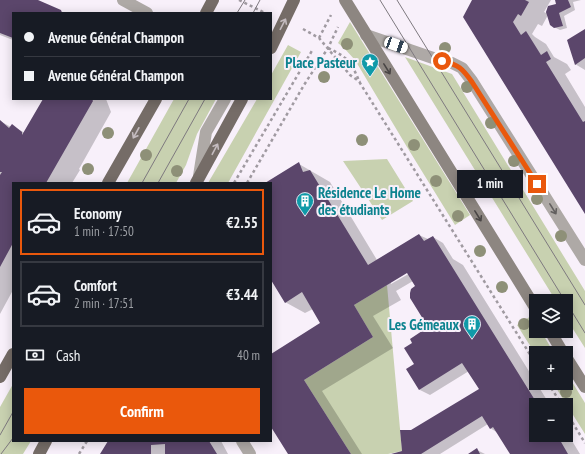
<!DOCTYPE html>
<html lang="en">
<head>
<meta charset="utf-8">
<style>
	body { margin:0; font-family:"PT Sans Narrow",sans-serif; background:#242831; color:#f1f3f6; height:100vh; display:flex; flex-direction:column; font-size:15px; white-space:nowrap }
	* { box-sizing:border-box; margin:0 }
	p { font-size:13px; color:#9ea1a6 }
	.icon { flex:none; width:22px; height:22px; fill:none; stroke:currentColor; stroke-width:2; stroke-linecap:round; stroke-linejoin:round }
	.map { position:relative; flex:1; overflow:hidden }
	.details { position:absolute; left:12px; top:182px; width:260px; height:260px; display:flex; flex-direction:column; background:#171b24; border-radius:0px; box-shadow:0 2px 10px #0003 }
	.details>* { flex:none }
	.hud { position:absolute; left:12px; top:12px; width:260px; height:88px; border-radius:0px; box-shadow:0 2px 10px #0003; display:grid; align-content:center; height:88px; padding:0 12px; background:#171b24 }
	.fabs { position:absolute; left:529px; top:294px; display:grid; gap:8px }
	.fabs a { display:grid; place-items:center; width:44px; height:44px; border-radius:0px; background:#171b24; box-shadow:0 2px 10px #0003; font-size:20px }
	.end { position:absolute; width:18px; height:18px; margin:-9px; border:5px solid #ea580c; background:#fff; box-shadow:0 0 0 2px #fff }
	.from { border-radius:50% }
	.bubble { position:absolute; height:28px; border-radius:0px; background:#171b24; box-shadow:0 2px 10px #0003; font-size:13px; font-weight:700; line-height:28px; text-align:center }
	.car { position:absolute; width:12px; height:24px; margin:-12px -6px; border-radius:5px; box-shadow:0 0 3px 1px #0007; background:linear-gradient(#fff 24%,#345 0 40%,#fff 0 76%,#345 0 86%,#fff 0) }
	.hud b { display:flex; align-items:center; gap:14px; height:38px; font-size:15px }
	.hud b+b { border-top:1px solid #363941 }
	.hud i { width:10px; height:10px; background:#f1f3f6 }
	ul { padding:7px 0 0; list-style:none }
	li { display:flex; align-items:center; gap:12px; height:66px; margin:0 8px 6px; padding:0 4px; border:2px solid #363941; border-radius:0px }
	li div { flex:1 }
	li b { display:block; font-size:15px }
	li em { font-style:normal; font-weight:700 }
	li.selected { border-color:#ea580c }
	li>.icon { width:36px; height:36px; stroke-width:1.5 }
	.pay { display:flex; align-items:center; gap:10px; height:44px; padding:0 12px; font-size:15px }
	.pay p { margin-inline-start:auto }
	.primary-button { display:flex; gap:8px; margin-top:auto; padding:8px 12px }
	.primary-button a { flex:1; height:46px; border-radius:0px; background:#ea580c; color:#fff; font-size:16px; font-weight:700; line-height:46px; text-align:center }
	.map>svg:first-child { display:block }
	.green { fill:#c8d1b0 }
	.shadow { fill:#0003; fill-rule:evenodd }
	.building { fill:#5b466b }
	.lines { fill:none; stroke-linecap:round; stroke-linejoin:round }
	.path { stroke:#a09aa1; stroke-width:2.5; stroke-dasharray:3 3; stroke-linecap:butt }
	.street { stroke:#aea9a6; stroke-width:12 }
	.secondary { stroke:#8d8681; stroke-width:12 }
	.primary { stroke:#756c67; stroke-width:12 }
	.tram { stroke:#7e797f; stroke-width:1 }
	.tree { fill:#8e9078 }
	.oneway { stroke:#c4bbbf }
	.oneway2 { stroke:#494545 }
	.oneway3 { stroke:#625f5f }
	.route { stroke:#ea580c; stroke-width:5 }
	.labels { text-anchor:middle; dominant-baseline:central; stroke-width:4; stroke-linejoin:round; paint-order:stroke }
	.culture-label { font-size:15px; font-weight:bold; fill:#0d838f; stroke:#f8f0fa; text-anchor:end }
</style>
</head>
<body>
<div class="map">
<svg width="585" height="454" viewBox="0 0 585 454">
	<rect width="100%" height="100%" fill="#f8f0fa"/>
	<path class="green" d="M350,22L470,215L455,225L407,147L355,60L344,48L338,43Z
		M288,45L301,52L228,183H208L257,99H271V75Z
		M405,57L452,74L585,291V348L566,318V301H556Z
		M174,99H216L197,134L186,165L176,183H127Z
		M387,159L413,201L382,220L343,161Z
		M387,285L402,451L388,454H351L304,380L373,337L354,305Z
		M531,316L536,323V331H541L554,353H536V355L517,325Z
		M566,372L585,403V434L553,383H566Z
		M13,384V441H31L23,454H0V407Z"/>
	<path class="shadow" d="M0,0H35L65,13H13V40L0,35Z
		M473,0H551L544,12L546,13L549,7L557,4L556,0H581L573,2L575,10L564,16L567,28L560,30L554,27L548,15L542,26L538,24L532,34L535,37L546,44L554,57L567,64L571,70L565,74L585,107V212Z
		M585,30V70L575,64Z
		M44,99H106L111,112L79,169L80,170L72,183H13V290L0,314V121L11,127L12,126L25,133Z
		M299,164L330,182L377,260L419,235L428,239L433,237L443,243L453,259L463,265L550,405H536V435H566V431L580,454H511L498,433L490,428L488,424L440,454H393L403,452L412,431L482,392L469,371L430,395L420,390L413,343L430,327L416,287L413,281L396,291L401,300L373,316L393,348L322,391L362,454H289L271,425V356L322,323L313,309L305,313L285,302L271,278V183H267ZM411,270L412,272L391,284V282Z
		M109,441H221L228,454H102Z
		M477,450L485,454H470Z"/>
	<path class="building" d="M0,0H38L61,10L62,13H13V38L0,33Z
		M472,0H525L529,2L521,16L518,14L513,22L521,35L526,31L541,55L547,51L551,59L546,62L583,122L585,121V214L463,17Z
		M555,0H568L571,7L559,13L563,26L554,28L550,25L546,12L548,6L556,4Z
		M585,29V58L575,65L567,40Z
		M43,99H92L93,101L46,183H13V243L0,267V175L2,172H0V120L9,128L12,124L22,132V135Z
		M299,162L303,172L310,170L368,265L419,234L424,241L433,236L538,405H536V435H557L568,454H510L493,427L490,429L482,416L421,454H391L402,451L400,430H411L479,389L462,363L419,390L406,369L414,364L404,348L412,343L410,339L428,327L410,298V293L411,289L415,286L407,273L354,305L373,337L304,380L351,454H288L271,427V354L320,323L302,292L285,303L271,280V183H265Z
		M108,441H209L217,454H165V444L151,445V454H100Z
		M477,448L480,454H468Z"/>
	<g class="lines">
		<path class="path" d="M239,0L265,13
			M303,29L319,38L350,75L360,82
			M319,38L331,15
			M328,48C349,58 351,62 360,83L536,364
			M234,183L313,49
			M247,183L304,85L328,48L338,27
			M548,383L562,405
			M566,412L585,443
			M79,454L87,441"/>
		<path class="street" d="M123,0L147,13
			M366,35L433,58L452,63L462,68L472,81L585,260
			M199,176L206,132L225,99
			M242,441L250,454"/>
		<path class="secondary" d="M345,0L536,309
			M550,331L563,353
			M566,357L585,387"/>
		<path class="primary" d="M206,13L213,0
			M271,48L294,0
			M108,183L156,99
			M196,183L242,99
			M0,377L13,354
			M39,454L46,441"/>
		<path class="tram" d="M380,0L565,301
			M397,0L585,305
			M237,13L245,0
			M253,13L260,0
			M142,183L189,99
			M158,183L205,99
			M566,302L585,333
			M0,435L13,412
			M1,454L13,438"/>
	</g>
	<g class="tree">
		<circle cx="347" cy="44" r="6"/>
		<circle cx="445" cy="48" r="6"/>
		<circle cx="324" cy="77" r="6"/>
		<circle cx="467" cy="87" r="6"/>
		<circle cx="491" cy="123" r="6"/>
		<circle cx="108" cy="133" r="6"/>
		<circle cx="362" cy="140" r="6"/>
		<circle cx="414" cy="145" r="6"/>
		<circle cx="146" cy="155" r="6"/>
		<circle cx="514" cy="161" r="6"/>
		<circle cx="88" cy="169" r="6"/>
		<circle cx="177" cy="171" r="6"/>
		<circle cx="436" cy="181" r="6"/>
		<circle cx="537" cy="199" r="6"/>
		<circle cx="458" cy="216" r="6"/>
		<circle cx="561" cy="236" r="6"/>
		<circle cx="480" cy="251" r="6"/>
		<circle cx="502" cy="287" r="6"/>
		<circle cx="524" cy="324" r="6"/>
		<circle cx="566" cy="392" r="6"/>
	</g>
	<defs><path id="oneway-shaft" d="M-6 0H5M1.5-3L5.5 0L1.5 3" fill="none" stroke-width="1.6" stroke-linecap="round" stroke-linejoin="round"/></defs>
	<g class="oneway">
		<use href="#oneway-shaft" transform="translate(283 24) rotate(-63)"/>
		<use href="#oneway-shaft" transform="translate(136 133) rotate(119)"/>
		<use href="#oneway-shaft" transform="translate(215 149) rotate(-62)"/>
	</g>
	<g class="oneway2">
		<use href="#oneway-shaft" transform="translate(387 69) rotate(58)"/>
		<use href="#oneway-shaft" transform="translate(478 216) rotate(58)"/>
	</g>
	<use class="oneway3" href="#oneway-shaft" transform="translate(553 209) rotate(58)"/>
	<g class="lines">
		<path class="route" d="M442,61C459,65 462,68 472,82L537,184"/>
	</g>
	<defs>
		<g id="sight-pin" transform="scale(0.9)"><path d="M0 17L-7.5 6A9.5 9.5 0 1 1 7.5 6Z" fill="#0f9aa8" stroke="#f8f0fa"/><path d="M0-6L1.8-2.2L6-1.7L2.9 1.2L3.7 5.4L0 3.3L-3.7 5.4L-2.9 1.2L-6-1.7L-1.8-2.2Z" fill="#fff"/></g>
		<g id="building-pin" transform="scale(0.9)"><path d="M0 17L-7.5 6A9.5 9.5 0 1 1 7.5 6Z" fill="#0f9aa8" stroke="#f8f0fa"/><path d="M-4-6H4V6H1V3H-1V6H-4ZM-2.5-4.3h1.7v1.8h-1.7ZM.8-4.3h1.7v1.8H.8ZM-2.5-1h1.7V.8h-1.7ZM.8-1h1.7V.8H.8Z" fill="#fff"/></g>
	</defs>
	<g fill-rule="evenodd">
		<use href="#sight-pin" x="370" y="62"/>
		<use href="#building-pin" x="305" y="201"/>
		<use href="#building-pin" x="472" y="324"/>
	</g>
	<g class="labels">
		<g class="culture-label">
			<text x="357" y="62">Place Pasteur</text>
			<text x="318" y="192" text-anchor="start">Résidence Le Home<tspan x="318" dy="17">des étudiants</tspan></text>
			<text x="459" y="324">Les Gémeaux</text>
		</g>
	</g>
</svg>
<div class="fabs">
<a><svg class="icon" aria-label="layers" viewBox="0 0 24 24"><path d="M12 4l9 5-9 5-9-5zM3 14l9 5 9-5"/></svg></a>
<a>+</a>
<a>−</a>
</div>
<i class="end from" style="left:442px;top:61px"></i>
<i class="end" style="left:537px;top:184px"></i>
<div class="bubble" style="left:457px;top:170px;width:66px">1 min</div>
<i class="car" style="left:396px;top:45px;rotate:110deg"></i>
<div class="hud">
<b><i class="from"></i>Avenue Général Champon</b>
<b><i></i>Avenue Général Champon</b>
</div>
<section class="details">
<ul>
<li class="selected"><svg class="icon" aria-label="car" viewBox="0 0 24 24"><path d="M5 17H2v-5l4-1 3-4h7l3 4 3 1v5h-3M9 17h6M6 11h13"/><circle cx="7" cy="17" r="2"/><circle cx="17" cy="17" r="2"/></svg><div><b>Economy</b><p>1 min · 17:50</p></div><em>€2.55</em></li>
<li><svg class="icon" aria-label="car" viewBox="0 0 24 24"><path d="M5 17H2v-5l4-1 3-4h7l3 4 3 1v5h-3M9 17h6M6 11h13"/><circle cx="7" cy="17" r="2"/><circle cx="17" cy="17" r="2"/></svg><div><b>Comfort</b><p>2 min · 17:51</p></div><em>€3.44</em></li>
</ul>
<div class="pay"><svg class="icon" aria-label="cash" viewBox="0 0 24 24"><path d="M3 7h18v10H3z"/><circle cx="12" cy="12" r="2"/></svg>Cash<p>40 m</p></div>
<div class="primary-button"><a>Confirm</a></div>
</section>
</div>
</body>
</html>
